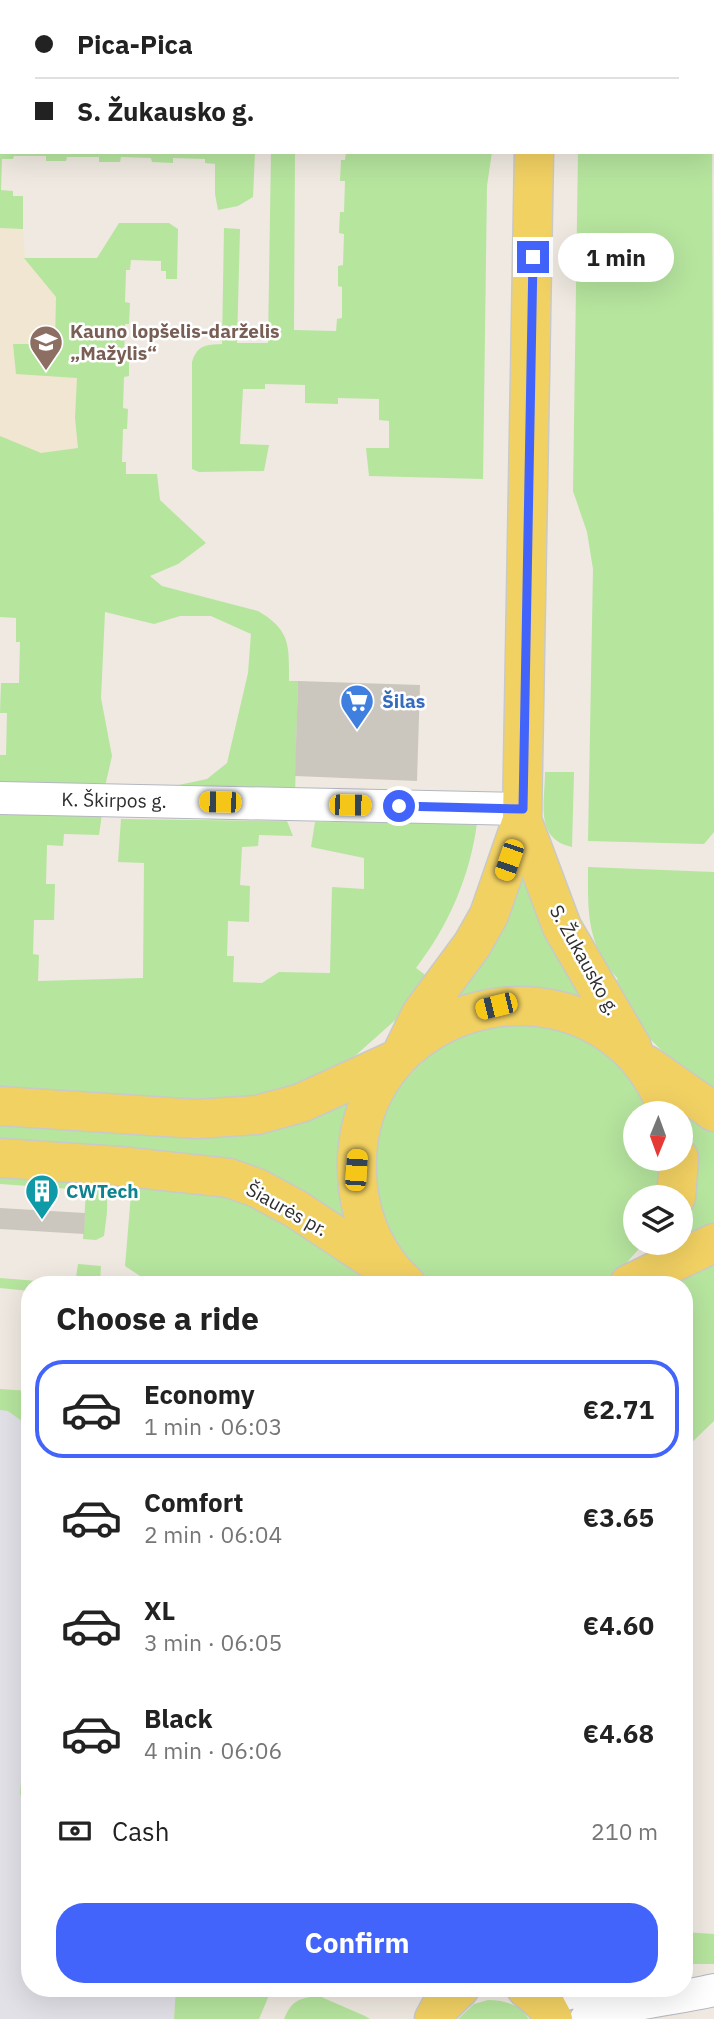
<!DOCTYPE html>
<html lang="en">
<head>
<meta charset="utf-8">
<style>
	body { margin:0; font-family:"IBM Plex Sans",sans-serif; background:#f6f6f6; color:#222; height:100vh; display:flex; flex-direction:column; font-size:26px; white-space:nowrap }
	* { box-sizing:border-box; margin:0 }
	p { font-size:23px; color:#767676 }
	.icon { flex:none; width:38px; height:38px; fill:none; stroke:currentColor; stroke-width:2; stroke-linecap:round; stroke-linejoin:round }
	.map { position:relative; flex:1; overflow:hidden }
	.sheet { position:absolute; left:21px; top:1276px; width:672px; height:721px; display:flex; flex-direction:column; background:#fff; border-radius:28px; box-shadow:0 7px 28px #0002 }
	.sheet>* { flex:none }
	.hud { position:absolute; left:0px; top:0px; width:714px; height:154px; box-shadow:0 7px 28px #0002; display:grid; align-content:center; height:154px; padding:0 35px; background:#fff }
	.needle { width:46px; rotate:181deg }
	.controls { position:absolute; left:623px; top:1101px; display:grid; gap:14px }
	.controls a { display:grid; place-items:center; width:70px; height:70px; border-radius:50%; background:#fff; box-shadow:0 7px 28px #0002; font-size:35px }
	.end { position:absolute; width:32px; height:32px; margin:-16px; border:9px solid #4264fb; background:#fff; box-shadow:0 0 0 4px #fff }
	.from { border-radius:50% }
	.bubble { position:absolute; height:49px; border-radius:24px; background:#fff; box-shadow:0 7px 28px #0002; font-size:23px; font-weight:700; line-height:49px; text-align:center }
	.car { position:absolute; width:21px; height:42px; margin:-21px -10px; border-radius:9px; box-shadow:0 0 5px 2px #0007; background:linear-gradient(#f5c518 24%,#345 0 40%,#f5c518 0 76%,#345 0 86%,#f5c518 0) }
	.hud b { display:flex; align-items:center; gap:24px; height:66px; font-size:26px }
	.hud b+b { border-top:2px solid #e0e0e0 }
	.hud i { width:18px; height:18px; background:#222 }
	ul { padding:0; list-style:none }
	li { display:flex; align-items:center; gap:21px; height:98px; margin:0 14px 10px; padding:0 21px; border:4px solid transparent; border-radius:28px }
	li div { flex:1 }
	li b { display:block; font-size:26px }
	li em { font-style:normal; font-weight:700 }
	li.selected { border-color:#4264fb }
	li>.icon { width:63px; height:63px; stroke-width:1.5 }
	h2 { padding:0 35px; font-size:32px; line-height:84px }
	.pay { display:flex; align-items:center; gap:18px; height:77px; padding:0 35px; font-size:26px }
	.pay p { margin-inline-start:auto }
	.primary-button { display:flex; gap:14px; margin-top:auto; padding:14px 35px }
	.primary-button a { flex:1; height:80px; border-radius:28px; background:#4264fb; color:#fff; font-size:28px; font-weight:700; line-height:80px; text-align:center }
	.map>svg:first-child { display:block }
	.industrial { fill:#e3e1e8 }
	.education { fill:#f0e6d1 }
	.green { fill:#b6e59e }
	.building { fill:#cbc7bf }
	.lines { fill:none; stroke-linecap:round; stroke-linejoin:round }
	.minor-casing { stroke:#b4b7c1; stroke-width:34 }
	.major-casing { stroke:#c9c9c9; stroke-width:41 }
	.minor { stroke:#fff; stroke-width:32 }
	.major { stroke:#f2d163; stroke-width:38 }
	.route { stroke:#4264fb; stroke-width:9 }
	.labels { text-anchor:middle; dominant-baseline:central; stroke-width:5; stroke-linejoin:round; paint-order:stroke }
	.education-label { font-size:19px; font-weight:bold; fill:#785e54; stroke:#fff; text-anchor:start }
	.shop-label { font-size:19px; font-weight:bold; fill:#366cbe; stroke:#fff; text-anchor:start }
	.street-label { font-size:19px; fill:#2e2e2e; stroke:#fff }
	.culture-label { font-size:19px; font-weight:bold; fill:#0d838f; stroke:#fff; text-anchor:start }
</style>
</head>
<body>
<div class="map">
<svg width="714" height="2019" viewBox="0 0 714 2019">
	<rect width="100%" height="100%" fill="#efe9e1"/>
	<path class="industrial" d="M0,1399L30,1401V1988H176L174,2019H0Z"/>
	<path class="education" d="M0,228L23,229L25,258H97L86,476L0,456Z"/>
	<path class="green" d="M712,114L714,832L704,844L588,841L593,569L587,532L573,491L578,152H712Z
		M0,121L2,152H255L253,197L238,206L218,210L215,194V164L205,163V159L173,158V163L152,162L151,158L121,157L120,162H99V157H67L66,161H46V156H14L13,159H2L1,190L13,191V196H23V229L0,228Z
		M271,152H295L294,330L336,331L337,319L342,318V287L338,286V266L343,265L344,234L339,233L340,212H344L345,181H340L341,160H345L346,152H492L487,186L483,479L369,476L366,448H389V421L379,420V399L338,398V404L305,403V385L265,384V389H243L240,444L269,445L264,471L199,472L192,469V362C198,344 206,345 222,344L224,228L240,229L237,343H268Z
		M119,223H169L178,229L177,279H166V271H161V261L131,260L130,270H126L125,302L130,303L129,324H125L124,355H129V376L124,377L123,408L128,409L127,429H123L122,462H126V474H157L160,500L206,543L178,564L150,576L162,586L258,611C291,630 289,646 289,681H298L295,795L141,793L207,779L227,763L248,673L251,634L211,616H180L154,624L105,612L101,698L112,756L104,791L0,787V755H6L7,713H0L1,683H19L20,642H16V618L0,617V436L41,453L78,448L75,418L77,378L16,374L13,344H55L56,297L24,258H97Z
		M545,772H574L572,847C534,839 545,802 545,772Z
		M0,814H102L99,835L64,834L63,846L47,845L46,884H55L54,920H34L33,954L39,955L38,981L143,978L144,863L118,862L121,819L287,821L293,836L259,835L258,846L242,847L240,885L250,886L249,922L228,921L227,956H234L233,982L262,983L279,972L330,973L332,887L364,889V858L311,847L315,822L477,823C470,876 449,925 416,968L428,977L410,1007L356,1055L324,1078L258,1103L115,1096L0,1086Z
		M588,867L714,872V1097C677,1064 633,1029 608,986L618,979C586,943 588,913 588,867Z
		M525,869L610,1008L467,997L447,1002Z
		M486,1023L561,1027L617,1059L654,1113H635V1158L662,1159L661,1197H635V1242L644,1243L608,1284H432L412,1269L388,1236L375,1197L377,1127L390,1095L446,1038Z
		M361,1083L356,1232L279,1184L0,1146V1120L163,1131Z
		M683,1106L714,1126V1230L681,1242C681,1229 687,1218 691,1205C700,1172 694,1137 683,1106Z
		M0,1172L97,1179C113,1191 106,1217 104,1236L96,1240L83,1239L86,1190L0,1184Z
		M135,1187L249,1197L350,1265L369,1284H152L125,1266L131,1194Z
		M714,1258V1421L684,1450V1284H671Z
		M78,1264L101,1266L100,1284H30V1291L0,1288V1278L75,1284Z
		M0,1389L30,1391V1427L8,1411L0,1410Z
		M30,1669V1803L24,1802L20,1794Z
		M684,1932L714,1934V1964H684Z
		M176,1988H268L270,1993L259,2019H174Z
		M319,1996L365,2016L370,2019H284C292,2000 299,1998 319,1996Z
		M488,2000C504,2000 519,2004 529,2019H458L474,2004Z"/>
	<path class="building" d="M298,681L420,685L417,781L295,776Z
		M0,1208L85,1213L84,1234L0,1229Z"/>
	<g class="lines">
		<g class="minor-casing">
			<path id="minor" d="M0,798L522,809
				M535,1993L555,1996L594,1988
				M586,2019C627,2002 671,2000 714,1990"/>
		</g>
		<g class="major-casing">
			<path id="major" d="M537,2V0
				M522,820L562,927L632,1047
				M403,1051L421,1014L472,945L489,915L522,820L534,152
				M647,1065L714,1112
				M0,1106L197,1119L257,1115L301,1103L395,1060
				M0,1158L119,1166L229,1178L257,1188L296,1209L388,1270
				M676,1197L679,1158
				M406,1284C379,1260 362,1224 358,1187C337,994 604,934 669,1113
				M629,1284L714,1243
				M526,1988L545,2004L553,2019
				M434,2019L441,2006L460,1988"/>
		</g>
		<use href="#minor" class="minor"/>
		<use href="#major" class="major"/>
	</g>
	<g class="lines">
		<path class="route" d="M399,806L523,809L533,257"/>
	</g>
	<defs>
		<g id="school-pin" transform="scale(1.75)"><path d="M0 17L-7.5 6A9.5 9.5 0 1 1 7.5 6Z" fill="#8d6e63" stroke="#fff"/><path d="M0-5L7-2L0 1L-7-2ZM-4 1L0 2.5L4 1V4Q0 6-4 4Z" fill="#fff"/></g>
		<g id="supermarket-pin" transform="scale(1.75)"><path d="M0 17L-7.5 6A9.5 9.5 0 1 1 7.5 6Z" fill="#3f7fe0" stroke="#fff"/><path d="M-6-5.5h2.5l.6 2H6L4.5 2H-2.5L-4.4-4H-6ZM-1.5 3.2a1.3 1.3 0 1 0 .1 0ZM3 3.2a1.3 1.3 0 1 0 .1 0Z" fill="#fff"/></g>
		<g id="building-pin" transform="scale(1.75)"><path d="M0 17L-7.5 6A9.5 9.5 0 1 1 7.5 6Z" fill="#0f9aa8" stroke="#fff"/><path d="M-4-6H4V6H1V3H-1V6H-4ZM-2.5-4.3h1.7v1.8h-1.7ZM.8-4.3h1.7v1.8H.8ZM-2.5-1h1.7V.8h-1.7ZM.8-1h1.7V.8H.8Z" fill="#fff"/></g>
	</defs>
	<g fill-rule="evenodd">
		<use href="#school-pin" x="46" y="342"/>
		<use href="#supermarket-pin" x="357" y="701"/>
		<use href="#building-pin" x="42" y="1191"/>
	</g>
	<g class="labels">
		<g class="education-label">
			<text x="70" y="331">Kauno lopšelis-darželis<tspan x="70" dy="22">„Mažylis“</tspan></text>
		</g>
		<g class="shop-label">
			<text x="382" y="701">Šilas</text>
		</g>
		<g class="street-label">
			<text transform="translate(114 800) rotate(1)">K. Škirpos g.</text>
			<text transform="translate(585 960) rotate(61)">S. Žukausko g.</text>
			<text transform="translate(287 1209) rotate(29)">Šiaurės pr.</text>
		</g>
		<g class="culture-label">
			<text x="66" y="1191">CWTech</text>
		</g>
	</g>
</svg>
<div class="controls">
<a><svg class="needle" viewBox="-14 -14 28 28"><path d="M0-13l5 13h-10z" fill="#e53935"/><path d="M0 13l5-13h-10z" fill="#767676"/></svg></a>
<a><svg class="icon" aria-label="layers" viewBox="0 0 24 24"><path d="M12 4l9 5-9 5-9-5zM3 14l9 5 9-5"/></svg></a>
</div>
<i class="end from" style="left:399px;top:806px"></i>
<i class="end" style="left:533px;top:257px"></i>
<div class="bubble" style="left:558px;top:233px;width:116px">1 min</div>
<i class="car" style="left:220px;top:802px;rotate:271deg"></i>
<i class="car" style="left:350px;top:805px;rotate:91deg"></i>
<i class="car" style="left:509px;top:860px;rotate:199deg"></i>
<i class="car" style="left:496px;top:1006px;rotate:256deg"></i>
<i class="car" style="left:356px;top:1170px;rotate:4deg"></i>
<div class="hud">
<b><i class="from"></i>Pica-Pica</b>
<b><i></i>S. Žukausko g.</b>
</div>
<section class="sheet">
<h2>Choose a ride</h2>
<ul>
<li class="selected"><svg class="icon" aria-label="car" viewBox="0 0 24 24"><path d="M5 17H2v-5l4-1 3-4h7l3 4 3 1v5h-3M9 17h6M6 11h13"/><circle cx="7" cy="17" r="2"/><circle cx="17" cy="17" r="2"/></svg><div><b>Economy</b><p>1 min · 06:03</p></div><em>€2.71</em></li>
<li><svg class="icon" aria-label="car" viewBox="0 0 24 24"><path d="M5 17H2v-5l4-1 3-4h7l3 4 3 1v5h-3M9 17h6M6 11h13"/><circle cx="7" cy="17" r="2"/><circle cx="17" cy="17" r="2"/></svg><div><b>Comfort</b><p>2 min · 06:04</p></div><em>€3.65</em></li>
<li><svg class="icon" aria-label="car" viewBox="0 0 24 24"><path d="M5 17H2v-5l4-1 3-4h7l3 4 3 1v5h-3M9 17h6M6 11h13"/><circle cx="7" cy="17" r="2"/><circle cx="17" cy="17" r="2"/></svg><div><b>XL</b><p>3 min · 06:05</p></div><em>€4.60</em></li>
<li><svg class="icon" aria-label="car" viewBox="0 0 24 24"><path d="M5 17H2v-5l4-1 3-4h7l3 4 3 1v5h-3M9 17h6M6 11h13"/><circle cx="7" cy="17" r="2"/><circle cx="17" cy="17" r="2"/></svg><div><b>Black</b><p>4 min · 06:06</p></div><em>€4.68</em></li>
</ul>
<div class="pay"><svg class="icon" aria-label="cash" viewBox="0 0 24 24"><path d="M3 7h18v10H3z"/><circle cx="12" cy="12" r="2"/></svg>Cash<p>210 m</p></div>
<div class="primary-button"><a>Confirm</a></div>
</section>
</div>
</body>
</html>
